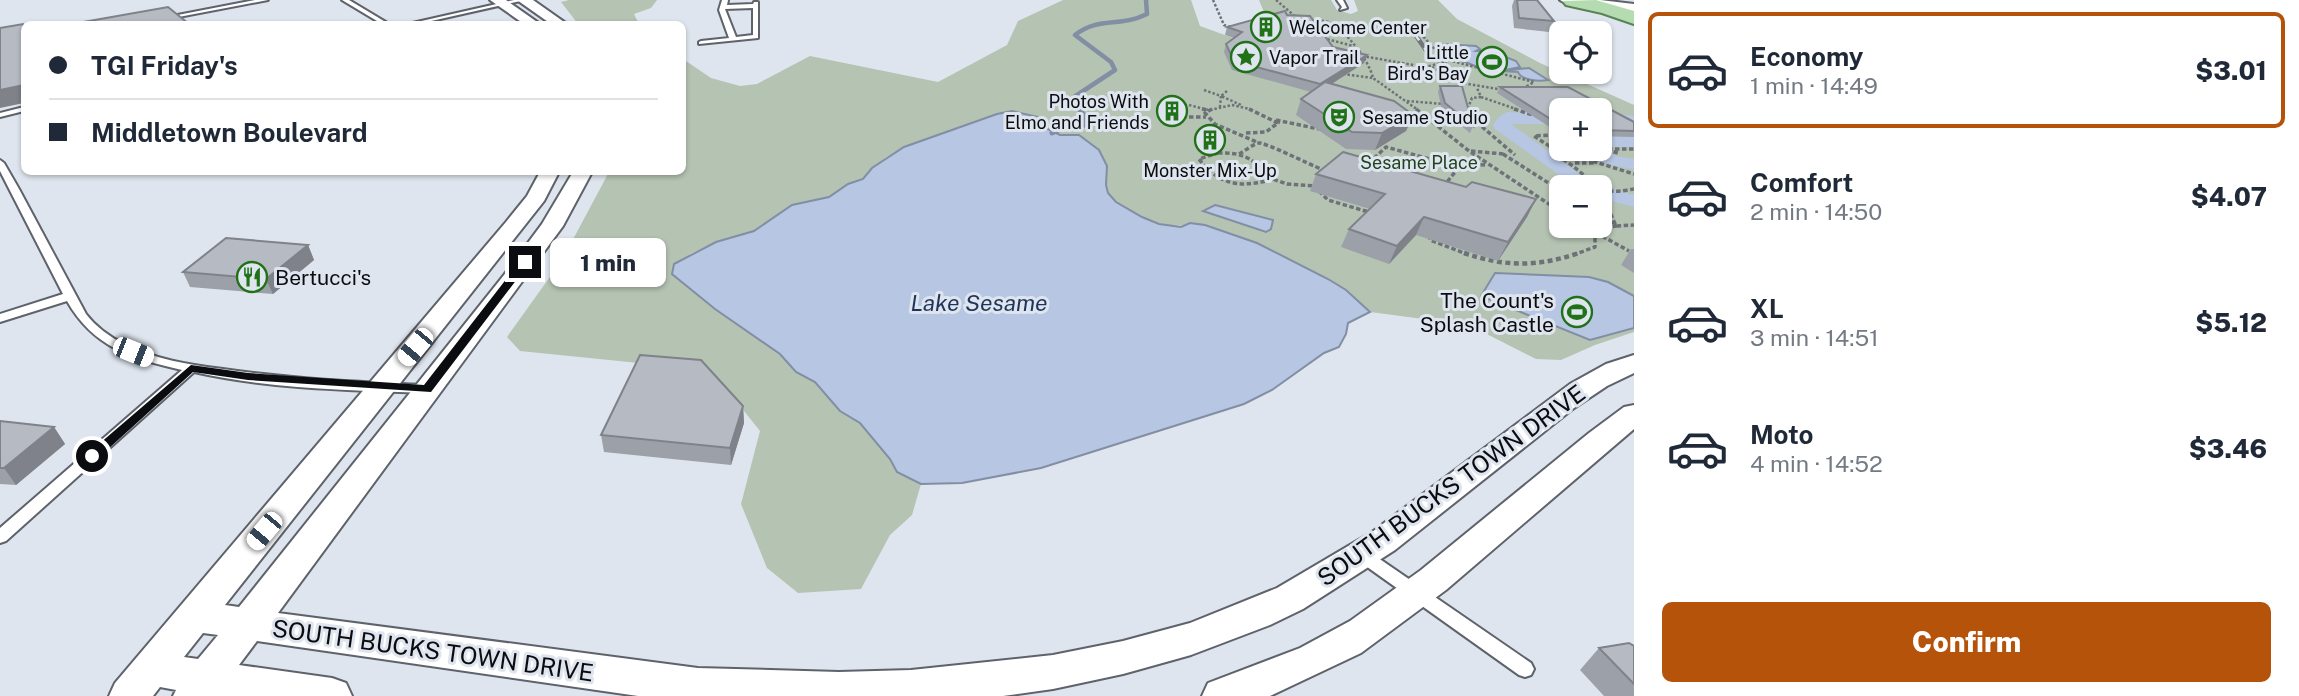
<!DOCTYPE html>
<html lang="en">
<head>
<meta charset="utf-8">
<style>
	body { margin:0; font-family:"Public Sans",sans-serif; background:#f6f6f7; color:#1f2937; height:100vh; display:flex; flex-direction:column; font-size:26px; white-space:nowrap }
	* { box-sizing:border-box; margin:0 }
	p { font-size:23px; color:#747a83 }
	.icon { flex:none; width:38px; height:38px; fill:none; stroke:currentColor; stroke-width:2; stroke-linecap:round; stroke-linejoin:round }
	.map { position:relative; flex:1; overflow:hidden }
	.side { display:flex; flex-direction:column; background:#fff; width:665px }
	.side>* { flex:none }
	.hud { position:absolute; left:21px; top:21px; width:665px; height:154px; border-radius:10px; box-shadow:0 2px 5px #0004; display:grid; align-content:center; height:154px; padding:0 28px; background:#fff }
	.buttons { position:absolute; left:1549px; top:21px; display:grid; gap:14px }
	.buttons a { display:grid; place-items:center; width:63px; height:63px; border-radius:10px; background:#fff; box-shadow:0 2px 5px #0004; font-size:35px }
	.end { position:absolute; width:32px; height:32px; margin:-16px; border:9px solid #0a0c0f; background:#fff; box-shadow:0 0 0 4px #fff }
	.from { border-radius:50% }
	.bubble { position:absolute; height:49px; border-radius:10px; background:#fff; box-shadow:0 2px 5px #0004; font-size:23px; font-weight:800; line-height:49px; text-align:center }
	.car { position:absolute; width:21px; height:42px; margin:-21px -10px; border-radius:9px; box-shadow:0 0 5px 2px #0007; background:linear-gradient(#fff 24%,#345 0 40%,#fff 0 76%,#345 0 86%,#fff 0) }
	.hud b { display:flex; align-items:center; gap:24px; height:66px; font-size:26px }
	.hud b+b { border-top:2px solid #e0e1e3 }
	.hud i { width:18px; height:18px; background:#1f2937 }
	ul { padding:12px 0 0; list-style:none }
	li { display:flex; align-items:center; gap:21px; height:116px; margin:0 14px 10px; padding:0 14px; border:4px solid transparent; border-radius:10px }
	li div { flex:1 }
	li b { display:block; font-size:26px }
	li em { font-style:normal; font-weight:800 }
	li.selected { border-color:#b45309 }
	li>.icon { width:63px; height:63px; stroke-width:1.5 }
	.cta { display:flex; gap:14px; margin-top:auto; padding:14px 28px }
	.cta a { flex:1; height:80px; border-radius:10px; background:#b45309; color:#fff; font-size:28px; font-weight:800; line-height:80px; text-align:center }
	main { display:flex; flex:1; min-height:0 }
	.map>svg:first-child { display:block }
	.green { fill:#b5c3b3; fill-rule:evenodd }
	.water { fill:#b6c6e3; stroke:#828ea3; stroke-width:2 }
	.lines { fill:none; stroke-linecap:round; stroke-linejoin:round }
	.stream-far1 { stroke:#828ea3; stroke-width:4.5 }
	.stream { stroke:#828ea3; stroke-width:5 }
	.canal { fill:#b6c6e3; fill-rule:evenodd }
	.service-casing { stroke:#5e626b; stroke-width:4 }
	.minor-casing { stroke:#5e626b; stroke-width:4 }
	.primary-casing { stroke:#588455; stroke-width:4 }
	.path-far2 { stroke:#6e7278; stroke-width:2.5; stroke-dasharray:2.5 2; stroke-linecap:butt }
	.path-far1 { stroke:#6e7278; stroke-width:3.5; stroke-dasharray:4.5 2.5; stroke-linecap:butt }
	.path { stroke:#6e7278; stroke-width:4.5; stroke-dasharray:5 3.5; stroke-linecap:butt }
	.service { fill:#fff; fill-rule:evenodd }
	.minor { fill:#fff; fill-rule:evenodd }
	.primary { fill:#b4dcb0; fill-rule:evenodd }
	.rail-casing { stroke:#71757b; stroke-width:4.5 }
	.rail { stroke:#dfe5ee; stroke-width:2.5; stroke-dasharray:9; stroke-linecap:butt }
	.wall { fill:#9ca0a8 }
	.shaded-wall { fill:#7f8288 }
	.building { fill:#b5bac3; stroke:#7f8288; stroke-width:2 }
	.route { fill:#0a0c0f }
	.labels { text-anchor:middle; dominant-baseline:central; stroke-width:6; stroke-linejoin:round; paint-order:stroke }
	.far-poi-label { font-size:18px; fill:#0a0c0f; stroke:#dfe5ee; text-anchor:start }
	.far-park-label { font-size:18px; fill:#21431e; stroke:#dfe5ee }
	.poi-label { font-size:21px; fill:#0a0c0f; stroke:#dfe5ee; text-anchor:start }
	.water-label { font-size:23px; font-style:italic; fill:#1f345a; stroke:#dfe5ee }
	.near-street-label { font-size:24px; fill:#0a0c0f; stroke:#dfe5ee }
</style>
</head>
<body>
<main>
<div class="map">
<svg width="1634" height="696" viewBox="0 0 1634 696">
	<rect width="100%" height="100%" fill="#dfe5ee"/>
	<path class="green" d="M569,0H657L651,8L634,14L639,24H578L561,2Z
		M1063,0H1191L1200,26L1233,38L1250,26L1248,21L1266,17L1259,0H1331L1337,10L1351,14L1358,11L1354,0H1438L1457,19L1540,63L1634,105V332L1595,345L1561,360L1536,359L1469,325L1370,312L1346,290L1328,279L1257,243L1190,223C1169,233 1119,212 1108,192C1102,182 1112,167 1099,151C1083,130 1070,140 1051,132C1027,123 1027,109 997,114L904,147L885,158L863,179L848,184L829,197L792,205L754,231L716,242L690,254L683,284L780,354L796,372L816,382L840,411L860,423L890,459L897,472L921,484L912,515L890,535L861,589L798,593L767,568L741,504L760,431L724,386L678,367L520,351L507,337L562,260L609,172H682L683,59L711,78L740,86L757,84L810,56L938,82L1007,45L1018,21ZM1561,110H1600V149H1561ZM1561,187H1600V226H1561Z"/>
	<path class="water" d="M1443,44L1476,46L1480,49L1476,51L1493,52L1516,61L1520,67L1501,71L1529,68L1548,80C1539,82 1521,80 1518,72L1485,70L1443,53L1470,52L1449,51L1440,46Z
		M1012,111L1042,118L1045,122L1041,126L1060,135H1079L1099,150L1107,166L1106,185L1108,193L1116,202L1142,217L1159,224L1181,227L1190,223L1205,225L1257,243L1328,279L1346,290L1370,312L1348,323L1346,334L1339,347L1324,353L1272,390L1244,404L1041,468L962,483L921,484L897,472L890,459L860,423L840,411L815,382L796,372L780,354L715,309L672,274L674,264L716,242L754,231L792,205L829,197L848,184L863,179L872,168L904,147L997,114Z
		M1215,205L1273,220L1271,229L1266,232L1203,211Z
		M1495,273L1589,277L1608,282L1634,296V328L1590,340L1481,296Z"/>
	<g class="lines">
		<path class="stream-far1" d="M1080,110L1071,99L1115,70L1111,62L1075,35C1100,16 1119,28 1147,14L1146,0"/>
		<path class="stream" d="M1052,133L1065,127L1085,125L1084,115L1079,109"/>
		<path class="canal" d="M1600,111L1634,116V126L1600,121Z
			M1508,112L1561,114V124H1511L1597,187L1600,186L1634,195V207L1600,198V187H1576L1495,129L1493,125C1497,119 1501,114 1508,112Z
			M1600,137H1634V147H1601L1616,156L1634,159V169C1616,166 1594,164 1582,149H1600Z"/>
		<g class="service-casing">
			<path id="service" d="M255,0H268L142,24H131Z
				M342,0H349L389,24H382Z
				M514,0H525L418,24H408Z
				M722,0H728L727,5L753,4L754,2H758V38L699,44V42L701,41L729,38L719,10ZM753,8V35L736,37L725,9Z
				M1337,0H1343L1347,8L1340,10L1342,7Z
				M24,107V111L0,117V113Z
				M0,160L4,163L19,189L86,314C96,327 110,337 124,344C154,359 190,365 223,369C291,379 359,382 427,385L433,389L427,393C350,390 269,389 194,372L6,541L0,543V528L182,370C131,358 94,348 67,301L0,322V314L63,294L0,171Z
				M1362,549L1368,551L1531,663L1534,669L1531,675L1525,677L1519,675L1356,559L1354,555L1356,551Z"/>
		</g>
		<g class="minor-casing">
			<path id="minor" d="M490,0H506L540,24H524Z
				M517,0H533L567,24H551Z
				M1560,0H1600L1634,4V12L1567,4Z
				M540,172H559L544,201L225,605L239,607L504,275L542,224L573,172H592L563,226L278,613L698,668L839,672L911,670L1053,655L1123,641L1190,623L1277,588L1372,532L1570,384L1606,364L1634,355V373L1607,386L1574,408L1395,550L1303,609L1270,625L1191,655L1123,674L1053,689L1003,696H638L257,641L239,665L332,678L346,683L352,696H173L176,690L160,687L153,696H109L115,683L506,222L527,196ZM203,633L218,635L198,659L184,657Z
				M1634,405V429L1446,590L1361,653L1270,696H1202L1208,683L1300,648L1350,621L1421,570L1589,433L1624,407Z"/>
		</g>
		<g class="primary-casing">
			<path id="primary" d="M1596,0L1634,11V24L1602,13L1566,5L1563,1Z"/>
		</g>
		<path class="path-far2" d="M1213,0L1224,25L1234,28
			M1276,0L1297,18
			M1308,20C1315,21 1325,20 1331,23C1346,31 1370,62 1373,78L1418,110
			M1323,38L1353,46
			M1362,56L1425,67L1446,62L1422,35
			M1444,59L1534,82L1527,86V91
			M1432,67L1462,83L1504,90
			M1343,74L1373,78
			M1204,90L1221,96L1220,107
			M1227,91L1221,96L1241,105
			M1481,97L1519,110
			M1407,101L1443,104
			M1171,105H1189L1208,110
			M1463,107L1468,108L1472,98L1481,97L1477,88
			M1210,110L1232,105L1254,110"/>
		<path class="path-far1" d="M1202,109L1208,110
			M1212,109L1205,113L1215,124L1259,143
			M1416,109L1469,151L1561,212
			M1514,109L1533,115
			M1466,113L1515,155
			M1182,117H1206
			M1276,120L1319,129
			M1246,133L1266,132L1278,123L1249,109
			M1561,139L1551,135L1534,136L1563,155L1560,158C1576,165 1595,189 1611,191C1619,192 1627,190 1634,189
			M1600,148L1618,153
			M1576,149L1592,161L1634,174
			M1608,149H1634
			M1471,151L1504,154
			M1218,153C1241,152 1255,158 1267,177L1266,181C1237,188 1217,183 1199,159Z
			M1239,154C1245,151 1253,144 1259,143C1264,142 1311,165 1321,169
			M1503,154L1561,191
			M1369,163L1386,147L1444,163
			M1575,163H1594
			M1267,177L1287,184L1317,186
			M1443,187L1455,172L1444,163L1487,165
			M1319,191L1328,200L1372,213
			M1605,201L1616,226L1634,225
			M1584,226L1629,251
			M1592,229L1616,226L1600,216
			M1429,235L1430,240L1469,255
			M1573,255L1595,247V232"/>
		<path class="path" d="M1464,253C1505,267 1538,267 1579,253"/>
		<use href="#service" class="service"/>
		<use href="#minor" class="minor"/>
		<use href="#primary" class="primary"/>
		<g class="rail-casing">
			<path id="rail" d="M1414,33L1430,56"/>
		</g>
		<use href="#rail" class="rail"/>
	</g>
	<path class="wall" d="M1514,0H1537L1554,21L1549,32L1514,28L1512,6Z
		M1287,15L1333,47L1364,63L1332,84L1413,115L1406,131L1375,150L1346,149L1296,115L1301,99L1311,92L1232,70L1224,52L1226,44L1234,38L1225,35L1227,27Z
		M1440,86L1473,126L1470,133L1442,110L1438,92Z
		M1500,87H1568L1634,122V137L1600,136V110H1561V130L1556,131L1497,93Z
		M1316,174L1466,187L1536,199L1527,217L1498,261L1416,235L1389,264L1341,247L1349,229L1370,209L1310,191Z
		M308,245L314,260L273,294L190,287L183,272Z
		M1631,249H1634V273L1621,265Z
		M743,406L744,423L731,465L604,452L601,435Z
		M0,421L54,427L65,444L16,485L0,484Z
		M1634,646V696H1604L1580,670L1599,648Z"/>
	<path class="shaded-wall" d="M1367,55L1364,63L1317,93L1320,84Z
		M24,85V103L0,108V90Z
		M1413,115L1406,131L1375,150L1382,133Z
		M1561,124V130L1556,131L1560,125Z
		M1536,199L1527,217L1498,261L1508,242Z
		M1424,217L1416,235L1389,264L1397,246Z
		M308,245L314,260L273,294L266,279Z
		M743,406L744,423L731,465L730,448Z
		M54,427L65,444L16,485L4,468Z"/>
	<path class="building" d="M1517,0H1537L1554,21L1519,18Z
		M168,7L189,24H72Z
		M1285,11L1287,15L1310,16L1333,47L1367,55L1320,84L1234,61L1226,44L1242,32L1227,27Z
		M23,24L24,26V85L0,90V28Z
		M1325,82L1394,101L1413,115L1382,133L1352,132L1301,99Z
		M1440,86H1462L1473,126L1445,103Z
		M1500,87H1568L1634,122V131L1600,130V110H1561V124L1560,125Z
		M1343,152L1466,187L1472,182L1536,199L1508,242L1424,217L1397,246L1349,229L1385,194L1316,174Z
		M226,238L308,245L266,279L183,272Z
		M640,355L701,360L743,406L730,448L601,435Z
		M0,421L54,427L4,468H0Z
		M1629,643L1634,646V684L1599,648Z"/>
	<path class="route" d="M521,260L530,262L431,392L248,380L193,372L96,460L92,461L85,456L191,365L248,373L424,385Z"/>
	<defs>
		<g id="building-ring" transform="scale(1.575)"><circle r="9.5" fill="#dfe5ee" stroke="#217119" stroke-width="1.5"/><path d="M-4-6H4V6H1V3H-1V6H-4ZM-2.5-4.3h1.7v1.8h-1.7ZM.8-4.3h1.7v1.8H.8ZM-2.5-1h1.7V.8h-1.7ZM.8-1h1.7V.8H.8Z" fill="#217119"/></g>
		<g id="sight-ring" transform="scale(1.575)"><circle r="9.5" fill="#dfe5ee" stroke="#217119" stroke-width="1.5"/><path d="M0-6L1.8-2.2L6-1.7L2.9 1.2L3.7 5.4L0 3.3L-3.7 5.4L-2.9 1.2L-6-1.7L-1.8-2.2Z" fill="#217119"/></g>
		<g id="stadium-ring" transform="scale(1.575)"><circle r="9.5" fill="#dfe5ee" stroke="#217119" stroke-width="1.5"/><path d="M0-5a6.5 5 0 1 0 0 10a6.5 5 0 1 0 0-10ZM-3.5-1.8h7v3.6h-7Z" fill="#217119"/></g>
		<g id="theatre-ring" transform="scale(1.575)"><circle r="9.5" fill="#dfe5ee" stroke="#217119" stroke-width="1.5"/><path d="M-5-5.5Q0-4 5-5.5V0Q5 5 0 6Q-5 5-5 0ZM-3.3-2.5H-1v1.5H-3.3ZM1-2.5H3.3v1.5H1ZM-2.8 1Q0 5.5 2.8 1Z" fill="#217119"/></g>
		<g id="restaurant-ring" transform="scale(1.575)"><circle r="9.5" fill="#dfe5ee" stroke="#217119" stroke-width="1.5"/><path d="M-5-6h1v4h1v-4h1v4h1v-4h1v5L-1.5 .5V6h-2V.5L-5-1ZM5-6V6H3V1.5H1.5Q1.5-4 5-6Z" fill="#217119"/></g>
	</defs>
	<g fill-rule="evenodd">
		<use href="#building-ring" x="1266" y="27"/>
		<use href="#sight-ring" x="1246" y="57"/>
		<use href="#stadium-ring" x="1492" y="62"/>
		<use href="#building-ring" x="1172" y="111"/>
		<use href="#theatre-ring" x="1339" y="117"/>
		<use href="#building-ring" x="1210" y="140"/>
		<use href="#restaurant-ring" x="252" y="277"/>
		<use href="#stadium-ring" x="1577" y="312"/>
	</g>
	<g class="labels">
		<g class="far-poi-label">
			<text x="1289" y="27">Welcome Center</text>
			<text x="1469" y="52" text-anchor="end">Little<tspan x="1469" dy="21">Bird's Bay</tspan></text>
			<text x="1269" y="57">Vapor Trail</text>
			<text x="1149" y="101" text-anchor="end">Photos With<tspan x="1149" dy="21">Elmo and Friends</tspan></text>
			<text x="1362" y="117">Sesame Studio</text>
			<text x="1210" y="170" text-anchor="middle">Monster Mix-Up</text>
		</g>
		<g class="far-park-label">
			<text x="1419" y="162">Sesame Place</text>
		</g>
		<g class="poi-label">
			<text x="275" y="277">Bertucci's</text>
			<text x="1554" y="300" text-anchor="end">The Count's<tspan x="1554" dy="24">Splash Castle</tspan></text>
		</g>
		<g class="water-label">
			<text x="979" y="302">Lake Sesame</text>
		</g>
		<g class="near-street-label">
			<text transform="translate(1451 485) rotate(-36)">SOUTH BUCKS TOWN DRIVE</text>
			<text transform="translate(433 650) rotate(8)">SOUTH BUCKS TOWN DRIVE</text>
		</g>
	</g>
</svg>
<div class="buttons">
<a><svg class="icon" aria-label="locate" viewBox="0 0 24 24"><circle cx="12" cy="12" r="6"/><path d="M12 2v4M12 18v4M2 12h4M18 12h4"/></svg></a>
<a>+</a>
<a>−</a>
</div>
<i class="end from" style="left:92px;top:456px"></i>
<i class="end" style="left:525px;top:262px"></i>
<div class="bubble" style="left:550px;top:238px;width:116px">1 min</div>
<i class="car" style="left:415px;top:347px;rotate:220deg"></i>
<i class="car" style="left:133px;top:352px;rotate:112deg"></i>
<i class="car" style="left:264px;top:531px;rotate:220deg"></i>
<div class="hud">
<b><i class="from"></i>TGI Friday's</b>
<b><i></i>Middletown Boulevard</b>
</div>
</div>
<section class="side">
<ul>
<li class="selected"><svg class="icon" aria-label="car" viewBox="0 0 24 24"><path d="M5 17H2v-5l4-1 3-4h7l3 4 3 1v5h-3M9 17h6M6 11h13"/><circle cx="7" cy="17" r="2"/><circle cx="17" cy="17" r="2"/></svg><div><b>Economy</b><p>1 min · 14:49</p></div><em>$3.01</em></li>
<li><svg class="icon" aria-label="car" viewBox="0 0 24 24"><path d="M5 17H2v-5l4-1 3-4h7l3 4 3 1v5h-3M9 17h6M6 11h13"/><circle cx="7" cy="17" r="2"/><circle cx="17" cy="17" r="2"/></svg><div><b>Comfort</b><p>2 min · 14:50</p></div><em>$4.07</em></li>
<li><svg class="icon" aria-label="car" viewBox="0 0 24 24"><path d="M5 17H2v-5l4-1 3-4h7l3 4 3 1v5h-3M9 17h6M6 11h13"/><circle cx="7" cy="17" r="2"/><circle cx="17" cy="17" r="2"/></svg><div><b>XL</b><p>3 min · 14:51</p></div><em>$5.12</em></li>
<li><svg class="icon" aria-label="car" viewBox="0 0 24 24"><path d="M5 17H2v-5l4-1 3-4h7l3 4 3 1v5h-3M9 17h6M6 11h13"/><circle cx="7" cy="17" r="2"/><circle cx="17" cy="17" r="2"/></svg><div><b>Moto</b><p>4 min · 14:52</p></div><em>$3.46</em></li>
</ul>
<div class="cta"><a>Confirm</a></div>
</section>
</main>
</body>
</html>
